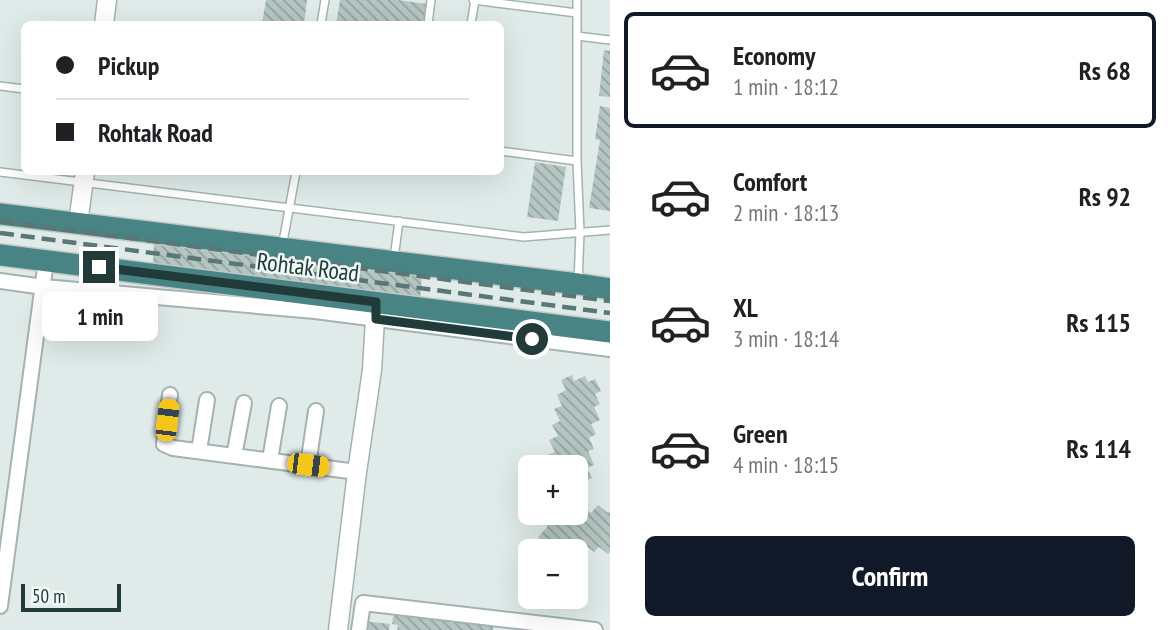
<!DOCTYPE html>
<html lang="en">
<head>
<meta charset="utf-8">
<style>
	body { margin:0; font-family:"PT Sans Narrow",sans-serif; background:#f6f6f6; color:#202124; height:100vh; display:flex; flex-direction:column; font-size:26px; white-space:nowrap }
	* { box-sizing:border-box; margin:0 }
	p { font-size:23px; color:#757577 }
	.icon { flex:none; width:38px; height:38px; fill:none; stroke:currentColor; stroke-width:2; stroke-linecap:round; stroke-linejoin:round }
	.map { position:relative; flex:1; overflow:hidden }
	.details { display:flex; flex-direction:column; background:#fff; width:560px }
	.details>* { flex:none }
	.top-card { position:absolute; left:21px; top:21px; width:483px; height:154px; border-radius:10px; box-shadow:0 7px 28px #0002; display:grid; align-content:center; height:154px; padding:0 35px; background:#fff }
	.fabs { position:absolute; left:518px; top:455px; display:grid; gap:14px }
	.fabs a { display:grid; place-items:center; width:70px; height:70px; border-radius:10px; background:#fff; box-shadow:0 7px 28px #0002; font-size:35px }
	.scale { position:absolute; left:21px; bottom:18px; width:100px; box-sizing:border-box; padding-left:7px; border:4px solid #203b3a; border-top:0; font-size:19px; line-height:24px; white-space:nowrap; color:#203b3a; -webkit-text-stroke:5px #f0f8f6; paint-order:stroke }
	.end { position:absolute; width:32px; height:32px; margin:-16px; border:9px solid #203b3a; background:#fff; box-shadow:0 0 0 4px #fff }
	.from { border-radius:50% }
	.bubble { position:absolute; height:49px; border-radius:10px; background:#fff; box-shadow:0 7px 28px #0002; font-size:23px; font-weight:700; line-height:49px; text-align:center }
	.car { position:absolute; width:21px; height:42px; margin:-21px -10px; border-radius:9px; box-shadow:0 0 5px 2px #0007; background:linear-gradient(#f5c518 24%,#345 0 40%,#f5c518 0 76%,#345 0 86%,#f5c518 0) }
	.top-card b { display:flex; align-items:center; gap:24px; height:66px; font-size:26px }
	.top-card b+b { border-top:2px solid #e0e0e0 }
	.top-card i { width:18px; height:18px; background:#202124 }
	ul { padding:12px 0 0; list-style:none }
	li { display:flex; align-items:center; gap:21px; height:116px; margin:0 14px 10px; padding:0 21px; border:4px solid transparent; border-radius:10px }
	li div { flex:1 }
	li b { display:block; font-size:26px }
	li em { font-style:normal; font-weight:700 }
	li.selected { border-color:#111827 }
	li>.icon { width:63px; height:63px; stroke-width:1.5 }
	.primary-button { display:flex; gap:14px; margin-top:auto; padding:14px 35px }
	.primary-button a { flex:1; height:80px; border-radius:10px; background:#111827; color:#fff; font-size:28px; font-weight:700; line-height:80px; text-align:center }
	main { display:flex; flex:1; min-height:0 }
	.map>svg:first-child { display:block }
	.building { fill:url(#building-back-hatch) }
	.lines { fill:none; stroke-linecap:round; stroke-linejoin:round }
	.service-casing { stroke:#a3b3b1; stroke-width:10 }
	.minor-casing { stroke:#a3b3b1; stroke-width:18 }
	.tertiary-casing { stroke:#a3b3b1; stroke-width:21 }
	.trunk-casing { stroke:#c1c8c8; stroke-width:24 }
	.service { stroke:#fff; stroke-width:7 }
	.minor { stroke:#fff; stroke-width:14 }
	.tertiary { stroke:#fff; stroke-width:18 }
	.trunk { stroke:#488484; stroke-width:21 }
	.rail { stroke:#5a7776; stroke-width:4.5; stroke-dasharray:14 7; stroke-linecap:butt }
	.route { stroke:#203b3a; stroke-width:9 }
	.labels { text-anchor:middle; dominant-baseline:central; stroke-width:5; stroke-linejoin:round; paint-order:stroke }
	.street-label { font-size:24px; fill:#203b3a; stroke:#f0f8f6 }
</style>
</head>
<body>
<main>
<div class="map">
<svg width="610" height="630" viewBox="0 0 610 630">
	<defs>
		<pattern id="building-back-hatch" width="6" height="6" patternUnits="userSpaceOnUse" patternTransform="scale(1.75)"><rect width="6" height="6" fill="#b5c6c2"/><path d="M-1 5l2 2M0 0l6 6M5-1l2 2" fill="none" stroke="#93a29f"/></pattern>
	</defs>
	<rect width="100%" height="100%" fill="#e0ebe9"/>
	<path class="building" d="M266,0H307L304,24H262Z
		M340,0H398L427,4L424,24H336Z
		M604,50L610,51V97L599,96Z
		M600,106L610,108V211L589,208L600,140L595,139Z
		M535,162L566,167L558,221L527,217Z
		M154,241L422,275L420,302L362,312L211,295L214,275L153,266Z
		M572,375L574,381L585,376L588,382L595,379L601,391L595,394L600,404L594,407L600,420L591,424L596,434L589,438L594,449L588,451L594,465L587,468L592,478L581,483L587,495L576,501V467H554L548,455L555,452L549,440L558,436L552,425L560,421L554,409L562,406L557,395L566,390L561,380Z
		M598,505L608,513L610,511V552L608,554L599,547L594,552L584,544L579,550L570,542L562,550L553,542L549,547L538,537L548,526L543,521L548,515L545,513H576V510L577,511L582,506L591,513Z
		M394,612L450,616L449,622L455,623L456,617L494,622L493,630H397L398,625L392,624Z
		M363,621L390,624L389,630H363Z"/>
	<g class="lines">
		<g class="service-casing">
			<path id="service" d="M473,0L577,13
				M577,0V161L580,232L578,283
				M321,24L325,0
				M428,24L431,0
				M471,24L475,0
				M577,36L610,40
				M0,86L24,89
				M500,151L577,161
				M0,172L524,237L610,230
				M282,247L296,172
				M394,258L399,221"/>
		</g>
		<g class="minor-casing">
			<path id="minor" d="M0,281L44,287L315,311L610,349
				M170,395L164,444L173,448L357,472
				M199,451L207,400
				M234,456L244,403
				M270,460L279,406
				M308,465L316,411
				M0,606L46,261
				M359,630L363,603L595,630"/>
		</g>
		<g class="tertiary-casing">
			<path id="tertiary" d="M104,24L107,0
				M78,223L85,172
				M338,630L357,472L372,370L376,302"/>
		</g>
		<g class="trunk-casing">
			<path id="trunk" d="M0,214L578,284L610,289
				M0,255L610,332"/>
		</g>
		<use href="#service" class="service"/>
		<use href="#minor" class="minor"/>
		<use href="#tertiary" class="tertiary"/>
		<use href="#trunk" class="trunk"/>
		<path class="rail" d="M0,221L610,301
			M0,233L610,313"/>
	</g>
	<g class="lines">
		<path class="route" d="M99,267L376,302V319L532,339"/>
	</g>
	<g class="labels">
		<g class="street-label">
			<text transform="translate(308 267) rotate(7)">Rohtak Road</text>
		</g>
	</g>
</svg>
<div class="fabs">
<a>+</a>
<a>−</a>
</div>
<div class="scale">50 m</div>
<i class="end from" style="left:532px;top:339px"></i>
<i class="end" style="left:99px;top:267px"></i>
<div class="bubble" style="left:42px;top:292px;width:116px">1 min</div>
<i class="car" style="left:167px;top:420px;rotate:7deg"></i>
<i class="car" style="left:308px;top:465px;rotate:97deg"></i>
<div class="top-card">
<b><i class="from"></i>Pickup</b>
<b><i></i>Rohtak Road</b>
</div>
</div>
<section class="details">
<ul>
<li class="selected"><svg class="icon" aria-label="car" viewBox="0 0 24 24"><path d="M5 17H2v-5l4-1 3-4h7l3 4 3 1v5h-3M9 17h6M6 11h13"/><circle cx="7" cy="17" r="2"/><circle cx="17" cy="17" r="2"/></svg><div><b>Economy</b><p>1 min · 18:12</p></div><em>Rs 68</em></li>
<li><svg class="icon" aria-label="car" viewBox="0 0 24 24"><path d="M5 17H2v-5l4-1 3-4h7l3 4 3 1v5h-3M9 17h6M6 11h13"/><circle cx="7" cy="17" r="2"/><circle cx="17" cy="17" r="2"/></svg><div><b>Comfort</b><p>2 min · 18:13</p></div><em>Rs 92</em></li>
<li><svg class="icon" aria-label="car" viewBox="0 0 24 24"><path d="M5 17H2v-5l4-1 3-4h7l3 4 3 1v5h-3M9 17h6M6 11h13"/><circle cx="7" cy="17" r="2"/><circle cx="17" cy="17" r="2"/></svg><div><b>XL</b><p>3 min · 18:14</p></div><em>Rs 115</em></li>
<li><svg class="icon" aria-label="car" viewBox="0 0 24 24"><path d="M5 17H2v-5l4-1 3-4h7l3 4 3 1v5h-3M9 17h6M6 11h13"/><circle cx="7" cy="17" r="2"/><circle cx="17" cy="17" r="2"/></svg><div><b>Green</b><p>4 min · 18:15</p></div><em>Rs 114</em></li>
</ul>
<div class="primary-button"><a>Confirm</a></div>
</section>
</main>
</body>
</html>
